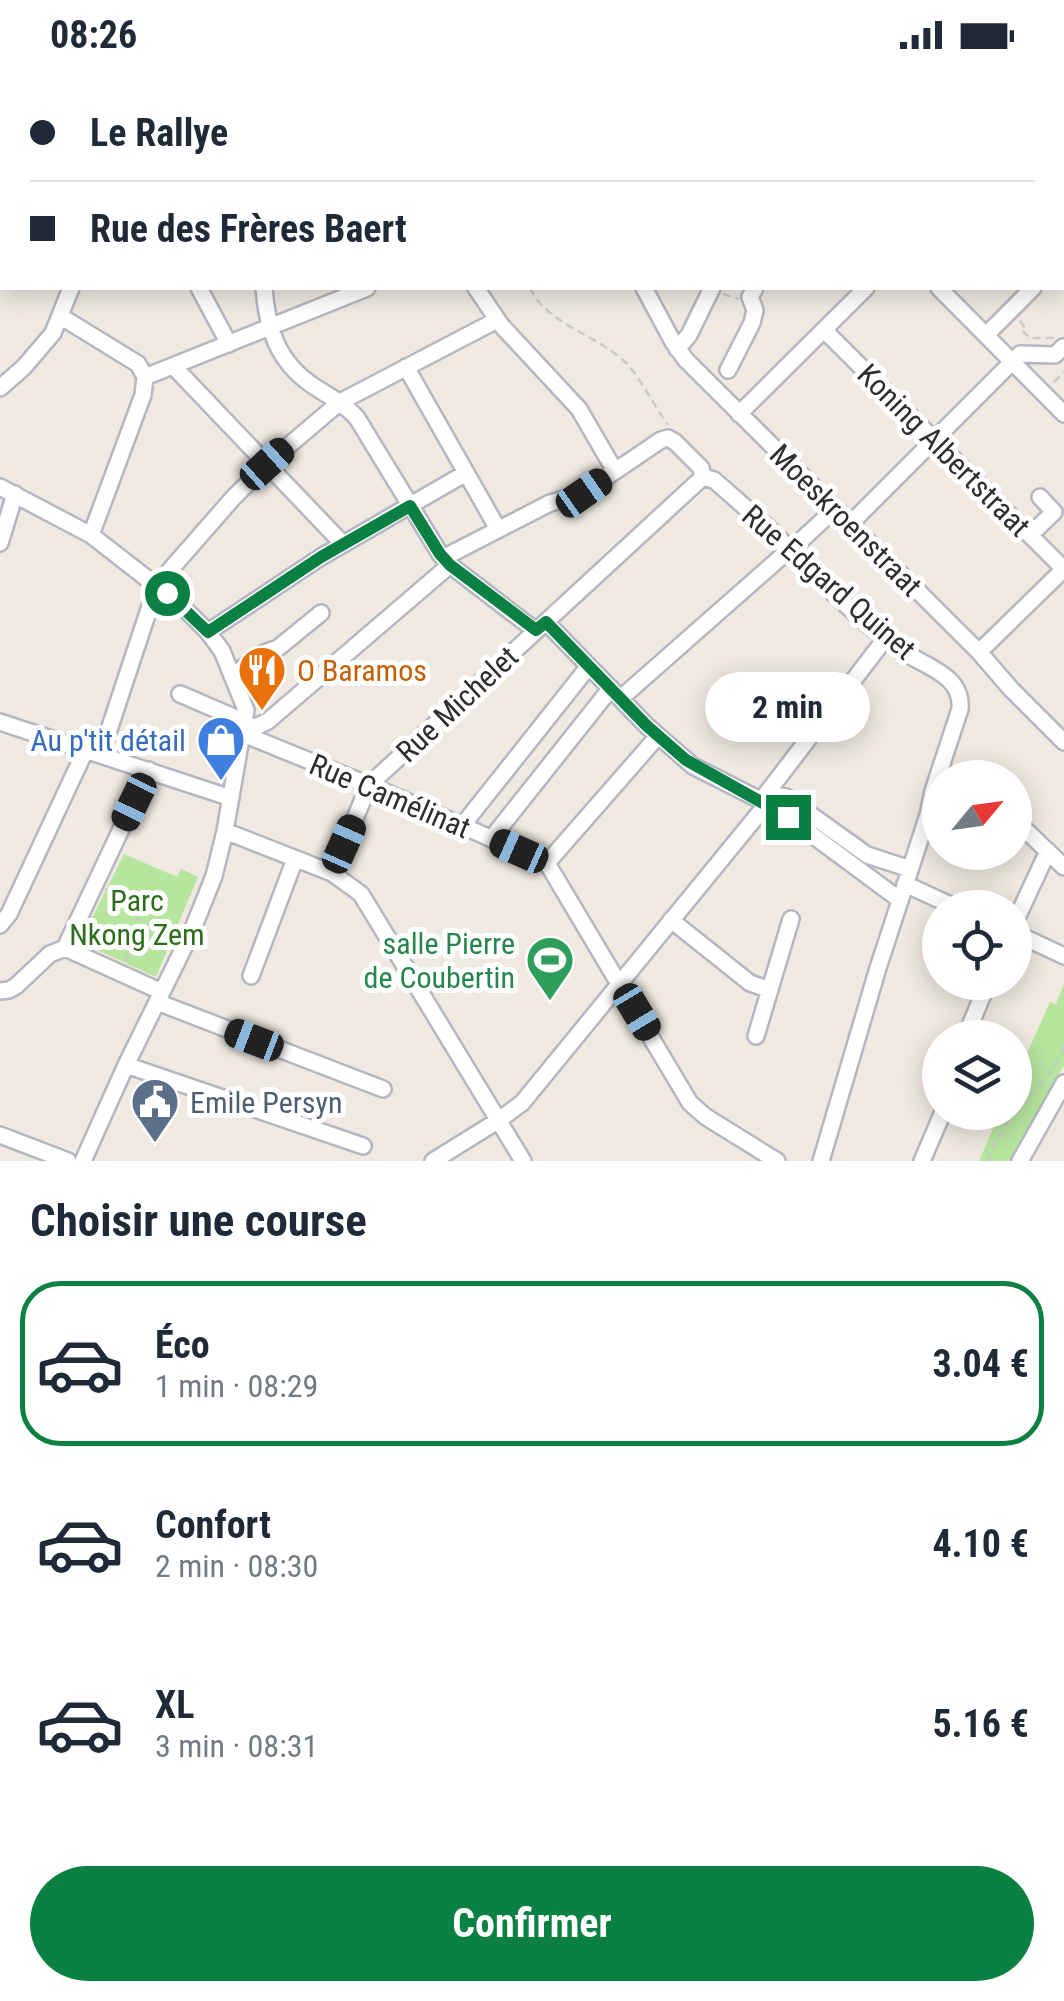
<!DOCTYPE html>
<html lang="fr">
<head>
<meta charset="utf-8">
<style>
	body { margin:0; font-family:"Roboto Condensed",sans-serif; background:#f6f6f7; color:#1f2937; height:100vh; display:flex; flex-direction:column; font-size:38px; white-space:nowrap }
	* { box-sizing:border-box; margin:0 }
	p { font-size:32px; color:#747a83 }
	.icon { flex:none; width:55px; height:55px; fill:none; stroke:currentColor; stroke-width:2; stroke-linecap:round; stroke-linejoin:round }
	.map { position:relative; height:1091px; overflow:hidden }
	.drawer { display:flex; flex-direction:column; background:#fff; flex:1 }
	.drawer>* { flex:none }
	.hud { position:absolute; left:0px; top:0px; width:1065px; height:220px; box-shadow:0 5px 25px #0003; display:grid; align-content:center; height:220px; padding:0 30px; background:#fff }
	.needle { width:65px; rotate:61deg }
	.controls { position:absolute; left:922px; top:690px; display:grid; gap:20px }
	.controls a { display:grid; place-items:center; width:110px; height:110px; border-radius:50%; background:#fff; box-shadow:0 5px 25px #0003; font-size:50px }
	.end { position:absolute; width:45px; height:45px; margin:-22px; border:12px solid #0b8043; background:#fff; box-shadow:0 0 0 5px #fff }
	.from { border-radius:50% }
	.bubble { position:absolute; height:70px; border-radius:35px; background:#fff; box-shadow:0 5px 25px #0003; font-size:32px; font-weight:700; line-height:70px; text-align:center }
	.car { position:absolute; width:30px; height:60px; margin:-30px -15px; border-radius:12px; box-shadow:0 0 8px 2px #0007; background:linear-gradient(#222 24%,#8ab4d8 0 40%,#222 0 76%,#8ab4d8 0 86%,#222 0) }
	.hud b { display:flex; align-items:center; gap:35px; height:95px; font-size:38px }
	.hud b+b { border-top:2px solid #e0e1e3 }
	.hud i { width:25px; height:25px; background:#1f2937 }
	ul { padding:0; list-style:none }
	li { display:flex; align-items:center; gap:30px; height:165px; margin:0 20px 15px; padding:0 10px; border:5px solid transparent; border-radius:40px }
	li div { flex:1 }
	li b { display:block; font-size:38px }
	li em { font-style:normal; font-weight:700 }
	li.on { border-color:#0b8043 }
	li>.icon { width:90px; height:90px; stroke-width:1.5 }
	h2 { padding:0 30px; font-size:45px; line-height:120px }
	.action { display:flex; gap:20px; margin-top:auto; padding:20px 30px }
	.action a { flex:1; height:115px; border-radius:60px; background:#0b8043; color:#fff; font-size:40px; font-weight:700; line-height:115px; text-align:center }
	.status { display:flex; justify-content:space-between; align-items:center; height:70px; padding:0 50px; background:#fff; direction:ltr }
	.status svg { height:28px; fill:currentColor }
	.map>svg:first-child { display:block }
	.green { fill:#b6e59e }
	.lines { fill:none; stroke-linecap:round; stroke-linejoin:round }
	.minor-casing { stroke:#b4b7c1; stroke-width:20 }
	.major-casing { stroke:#c9c9c9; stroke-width:25 }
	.path { stroke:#c9c9c9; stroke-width:2.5; stroke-dasharray:8 5; stroke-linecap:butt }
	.minor { stroke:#fff; stroke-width:15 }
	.major { stroke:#f2d163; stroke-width:20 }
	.route { stroke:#0b8043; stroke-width:12 }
	.labels { text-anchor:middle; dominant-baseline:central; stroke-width:10; stroke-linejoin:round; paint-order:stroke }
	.street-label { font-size:30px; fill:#2e2e2e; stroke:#fff }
	.food-label { font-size:30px; fill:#c56008; stroke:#fff; text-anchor:start }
	.shop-label { font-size:30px; fill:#366cbe; stroke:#fff; text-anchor:end }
	.park-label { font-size:30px; fill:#2c6e1b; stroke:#fff }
	.leisure-label { font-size:30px; fill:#27864d; stroke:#fff; text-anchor:end }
	.service-label { font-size:30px; fill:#4e5e75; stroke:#fff; text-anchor:start }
</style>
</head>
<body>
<div class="status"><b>08:26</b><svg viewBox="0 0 49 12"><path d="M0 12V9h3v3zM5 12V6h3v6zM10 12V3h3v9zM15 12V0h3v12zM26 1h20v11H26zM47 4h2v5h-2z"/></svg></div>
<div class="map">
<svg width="1064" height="1091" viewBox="0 0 1064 1091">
	<rect width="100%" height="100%" fill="#efe9e1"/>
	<path class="green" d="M124,784L177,807L181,799L198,807L156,907L80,872Z
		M1064,914V995L1011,1091H979L1000,1043L1015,1042V1010L1050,932L1056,934Z"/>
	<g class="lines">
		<g class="minor-casing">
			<path id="minor" d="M7,0L9,2
				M151,0L152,2
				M323,0L324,2
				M371,0L372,2
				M584,0V2
				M712,0L715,2
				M458,2L476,0
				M816,2L818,0
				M925,2V0
				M1062,18L1064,16
				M0,116L2,120
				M1062,187L1064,186
				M1062,206L1064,207
				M199,218L229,274
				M264,218C267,258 277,291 312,315C328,326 344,333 357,348L440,484L450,495L536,561
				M476,218L501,255L579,339L615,401
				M644,218L673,272L686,290L979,582L1011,619L1064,672
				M939,218L1064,344
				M60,246L138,294L145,307L143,325L91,465
				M824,260L1064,499
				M986,265L1033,218
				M677,279L689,265L712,218
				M174,297L343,474
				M406,297L498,459
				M728,300L752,253L755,240L750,227L755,218
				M145,307L367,218
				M0,318L24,297L53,263L71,218
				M739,344L866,218
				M703,407L714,410C736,429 757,448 778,467C787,476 795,487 804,496C834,524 865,554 898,578C921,596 963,603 960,639L933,721L928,745L878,898L821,1091
				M0,417L91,465L181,535L208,562L222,581L246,640L225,761L214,806L192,861L126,995L83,1091
				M850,454L1020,284L1055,285L1063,277
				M1030,465L1054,442L1040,427
				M0,473L15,424
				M797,474L835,439
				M443,488L550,433L580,425L661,370L668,368L675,372L701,398L703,407
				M546,552L647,656L693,696L766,733L788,747L900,830
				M208,562L321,487L466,403
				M979,582L1064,499
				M233,605L264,583L278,578L321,543
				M180,624L245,652
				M621,628L789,480
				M0,652L231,728
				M244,657L258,656L268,651L450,495
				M243,664L369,715L547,793
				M101,684L157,515L233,428L267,394L340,332L497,250
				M966,703L971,708
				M763,728L885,569
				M1015,750L1064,797
				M462,756L589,596
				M225,761L332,803L361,824L523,1091
				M491,769L611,618
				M547,793L690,1033L706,1047L777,1091
				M547,793L658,666
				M332,803L369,715L703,407
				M905,814L957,838
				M671,850L750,913L770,920
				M1015,852L1048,781
				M0,855L9,844L86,679
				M1015,863L1064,886
				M65,878L149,700
				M65,878L162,922
				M251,906L295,789
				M0,921L9,920L16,916L50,884L65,878
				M157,932L383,1019
				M756,966L791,849
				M965,968L988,912
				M126,995L363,1076
				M0,1065L68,1091
				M433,1091L499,1050L522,1033L774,725L786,727L867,785L910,799
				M922,1091L943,1042
				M1020,1091L1064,1013"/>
		</g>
		<g class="major-casing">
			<path id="major" d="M187,2L193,0
				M0,73L2,72"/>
		</g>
		<path class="path" d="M650,2L652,0
			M530,218C548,256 600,265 628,295C643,312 654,336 668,355
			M723,224L739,229
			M1020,251L1024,256L1021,259L1030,268H1054
			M1054,312L1064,302
			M105,819L140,836L135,848L175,866
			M126,892L144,854
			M988,1091C1001,1043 1050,1020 1064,975"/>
		<use href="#minor" class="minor"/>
		<use href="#major" class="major"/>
	</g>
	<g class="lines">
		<path class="route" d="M167,523L208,562L321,487L410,436L440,484L450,495L536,560L546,552L647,656L686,690L788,747"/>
	</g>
	<defs>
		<g id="restaurant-pin" transform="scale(2.5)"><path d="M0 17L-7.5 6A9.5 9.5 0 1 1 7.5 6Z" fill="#e8710a" stroke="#fff"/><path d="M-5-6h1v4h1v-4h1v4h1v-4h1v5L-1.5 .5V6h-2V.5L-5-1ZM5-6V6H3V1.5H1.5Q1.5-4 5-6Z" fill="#fff"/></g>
		<g id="shop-pin" transform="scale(2.5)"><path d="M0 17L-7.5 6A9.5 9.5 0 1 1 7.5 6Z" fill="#3f7fe0" stroke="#fff"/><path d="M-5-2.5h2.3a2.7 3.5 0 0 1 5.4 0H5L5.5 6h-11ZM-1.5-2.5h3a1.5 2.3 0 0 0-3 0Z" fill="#fff"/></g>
		<g id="stadium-pin" transform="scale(2.5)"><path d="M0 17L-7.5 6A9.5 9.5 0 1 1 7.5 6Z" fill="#2e9e5b" stroke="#fff"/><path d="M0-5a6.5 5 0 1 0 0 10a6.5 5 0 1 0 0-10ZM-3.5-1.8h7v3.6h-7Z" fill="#fff"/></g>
		<g id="civic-pin" transform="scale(2.5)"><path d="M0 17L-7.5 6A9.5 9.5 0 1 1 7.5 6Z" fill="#5c6f8a" stroke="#fff"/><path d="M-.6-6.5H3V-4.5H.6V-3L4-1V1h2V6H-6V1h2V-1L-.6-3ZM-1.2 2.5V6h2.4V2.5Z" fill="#fff"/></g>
	</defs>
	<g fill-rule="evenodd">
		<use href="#restaurant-pin" x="262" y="600"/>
		<use href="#shop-pin" x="221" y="670"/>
		<use href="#stadium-pin" x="550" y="890"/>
		<use href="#civic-pin" x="155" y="1032"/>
	</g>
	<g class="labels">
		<g class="street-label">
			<text transform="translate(944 380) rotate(45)">Koning Albertstraat</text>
			<text transform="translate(846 450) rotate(45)">Moeskroenstraat</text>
			<text transform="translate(829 512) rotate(41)">Rue Edgard Quinet</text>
			<text transform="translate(457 634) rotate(-43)">Rue Michelet</text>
			<text transform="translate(390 726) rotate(23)">Rue Camélinat</text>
		</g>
		<g class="food-label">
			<text x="297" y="600">O Baramos</text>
		</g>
		<g class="shop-label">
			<text x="186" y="670">Au p'tit détail</text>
		</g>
		<g class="park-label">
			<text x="137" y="830">Parc<tspan x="137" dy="34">Nkong Zem</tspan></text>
		</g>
		<g class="leisure-label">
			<text x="515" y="873">salle Pierre<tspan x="515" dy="34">de Coubertin</tspan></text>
		</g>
		<g class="service-label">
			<text x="190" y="1032">Emile Persyn</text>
		</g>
	</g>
</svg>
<div class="controls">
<a><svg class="needle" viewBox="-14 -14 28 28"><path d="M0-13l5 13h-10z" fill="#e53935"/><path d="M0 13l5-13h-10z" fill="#747a83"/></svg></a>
<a><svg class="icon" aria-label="locate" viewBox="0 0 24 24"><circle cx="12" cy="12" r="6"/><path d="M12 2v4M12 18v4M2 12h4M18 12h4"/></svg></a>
<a><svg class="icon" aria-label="layers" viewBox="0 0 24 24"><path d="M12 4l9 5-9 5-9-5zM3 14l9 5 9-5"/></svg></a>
</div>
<i class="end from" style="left:167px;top:523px"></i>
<i class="end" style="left:788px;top:747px"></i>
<div class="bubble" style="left:705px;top:602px;width:165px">2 min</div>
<i class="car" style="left:267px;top:394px;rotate:48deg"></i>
<i class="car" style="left:584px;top:423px;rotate:55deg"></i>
<i class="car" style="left:134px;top:732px;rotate:206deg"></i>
<i class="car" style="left:344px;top:774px;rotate:24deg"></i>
<i class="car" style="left:519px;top:781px;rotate:294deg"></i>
<i class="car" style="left:637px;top:942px;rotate:149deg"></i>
<i class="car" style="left:254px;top:970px;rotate:291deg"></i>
<div class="hud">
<b><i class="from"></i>Le Rallye</b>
<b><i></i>Rue des Frères Baert</b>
</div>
</div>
<section class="drawer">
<h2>Choisir une course</h2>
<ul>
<li class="on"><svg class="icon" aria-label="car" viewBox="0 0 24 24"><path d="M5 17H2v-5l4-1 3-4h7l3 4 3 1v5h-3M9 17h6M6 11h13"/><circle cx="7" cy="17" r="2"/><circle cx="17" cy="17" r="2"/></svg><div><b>Éco</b><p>1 min · 08:29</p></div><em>3.04 €</em></li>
<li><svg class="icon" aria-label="car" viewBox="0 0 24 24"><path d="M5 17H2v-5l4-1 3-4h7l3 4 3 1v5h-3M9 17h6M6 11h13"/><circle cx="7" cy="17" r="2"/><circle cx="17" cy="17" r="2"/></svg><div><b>Confort</b><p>2 min · 08:30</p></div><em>4.10 €</em></li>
<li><svg class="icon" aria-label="car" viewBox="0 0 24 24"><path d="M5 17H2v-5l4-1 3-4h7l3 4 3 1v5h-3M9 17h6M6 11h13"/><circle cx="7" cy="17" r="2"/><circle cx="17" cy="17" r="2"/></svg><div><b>XL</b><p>3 min · 08:31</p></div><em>5.16 €</em></li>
</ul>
<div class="action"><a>Confirmer</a></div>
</section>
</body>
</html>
